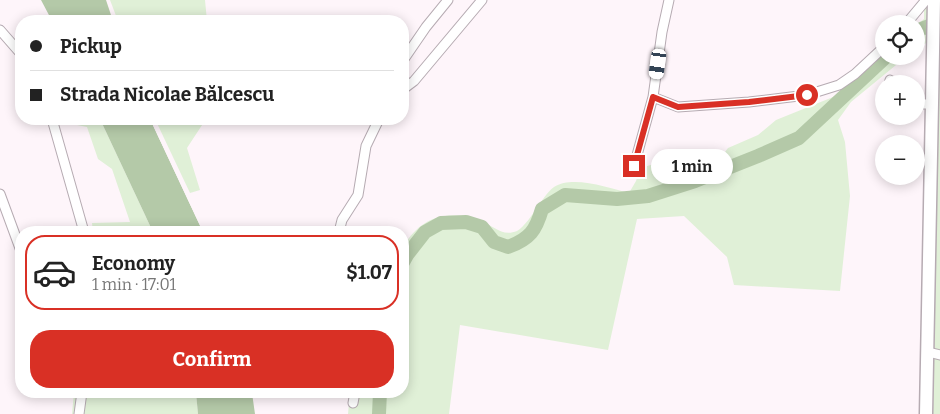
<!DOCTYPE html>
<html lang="en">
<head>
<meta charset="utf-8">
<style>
	body { margin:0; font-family:Bitter,serif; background:#f2f2f2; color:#222; height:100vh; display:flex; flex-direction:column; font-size:19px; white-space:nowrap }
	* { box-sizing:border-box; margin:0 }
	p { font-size:16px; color:#767676 }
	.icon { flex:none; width:28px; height:28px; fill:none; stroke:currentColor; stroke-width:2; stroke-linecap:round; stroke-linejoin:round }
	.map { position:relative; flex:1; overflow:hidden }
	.side { position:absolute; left:15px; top:226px; width:394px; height:172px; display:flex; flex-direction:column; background:#fff; border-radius:20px; box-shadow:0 2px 12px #0003 }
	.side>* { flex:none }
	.guide { position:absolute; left:15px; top:15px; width:394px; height:110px; border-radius:20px; box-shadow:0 2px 12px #0003; display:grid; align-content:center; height:110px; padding:0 15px; background:#fff }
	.tools { position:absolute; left:875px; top:15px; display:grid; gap:10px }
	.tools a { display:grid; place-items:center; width:50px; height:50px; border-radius:50%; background:#fff; box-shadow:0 2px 12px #0003; font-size:25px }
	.end { position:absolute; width:22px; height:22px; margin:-11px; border:6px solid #d93025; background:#fff; box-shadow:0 0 0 2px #fff }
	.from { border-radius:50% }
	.bubble { position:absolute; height:35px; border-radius:18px; background:#fff; box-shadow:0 2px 12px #0003; font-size:16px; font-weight:700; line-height:35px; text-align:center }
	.car { position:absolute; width:15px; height:30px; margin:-15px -8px; border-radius:6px; box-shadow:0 0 4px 1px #0007; background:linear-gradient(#fff 24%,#345 0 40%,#fff 0 76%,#345 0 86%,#fff 0) }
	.guide b { display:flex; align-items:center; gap:18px; height:48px; font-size:19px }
	.guide b+b { border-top:1px solid #e0e0e0 }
	.guide i { width:12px; height:12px; background:#222 }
	ul { padding:9px 0 0; list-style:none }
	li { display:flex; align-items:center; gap:15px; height:75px; margin:0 10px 8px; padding:0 5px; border:2px solid transparent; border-radius:20px }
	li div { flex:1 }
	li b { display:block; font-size:19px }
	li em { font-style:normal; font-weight:700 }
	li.current { border-color:#d93025 }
	li>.icon { width:45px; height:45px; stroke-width:1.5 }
	.cta { display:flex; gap:10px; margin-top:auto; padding:10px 15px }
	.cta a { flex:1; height:58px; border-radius:20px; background:#d93025; color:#fff; font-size:20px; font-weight:700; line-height:58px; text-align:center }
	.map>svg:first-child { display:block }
	.green { fill:#e0f0d7 }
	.water { fill:#b4c9a8 }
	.pier { fill:#fef5fa }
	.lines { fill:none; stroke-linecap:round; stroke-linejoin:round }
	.river { stroke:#b4c9a8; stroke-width:14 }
	.minor-casing { stroke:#b6abb2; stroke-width:11 }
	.primary-casing { stroke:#b6abb2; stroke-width:15 }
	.minor { stroke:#fff; stroke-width:9 }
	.primary { stroke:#fff; stroke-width:12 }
	.route { stroke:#d93025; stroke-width:6 }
</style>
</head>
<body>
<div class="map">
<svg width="940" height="414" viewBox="0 0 940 414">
	<rect width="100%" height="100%" fill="#fef5fa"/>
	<path class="green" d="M110,0H205L207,21H118Z
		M924,0H940V414H932L939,37L916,48V25L924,19Z
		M884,54V56H907L851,102L838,120L845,142L850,196L840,291L734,285L727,257L684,216L637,219L608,350L460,325L449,414H348L350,393L402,392L403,247C421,216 448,209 481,221C494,226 502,237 517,231C524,227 532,215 537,208C542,201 547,192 554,187C573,175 609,188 629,193L636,181L640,168L679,157L682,171L688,176L712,169L728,148L758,135L776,120L838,95Z
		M60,119H100L153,232H93L92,223L130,222L112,169L98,159L87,127L62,122Z
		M155,119H206L187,148L200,190L190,193Z
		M74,392L196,393L198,414H72Z"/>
	<path class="water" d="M41,0H106L113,21H46L50,17Z
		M100,119H150L203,232H153Z
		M196,393H252L255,414H198Z"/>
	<path class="pier" d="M150,119H153L190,197L205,232H203Z"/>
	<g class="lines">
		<path class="river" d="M916,31L929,26
			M402,264L407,255L425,232L441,223L466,222L482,227L494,242L508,247C530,239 536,230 542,209L565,195L617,199L648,196L695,181L758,156L799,138L887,56
			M379,414L380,392"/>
		<g class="minor-casing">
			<path id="minor" d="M906,24L926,0
				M0,30L21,54
				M402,62L426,27L448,0
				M889,84L890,80
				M402,90L414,81L482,0
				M653,97L678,107L749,102L807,95L839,85L855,74L884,47
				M916,104H932
				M52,119L84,232
				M634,166L653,97L662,32L669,0
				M0,194L21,251
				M339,232L342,220L358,195L366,146L379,119
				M928,352L940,355
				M353,403L355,392
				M79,414L82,392"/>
		</g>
		<g class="primary-casing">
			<path id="primary" d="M926,414L934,0"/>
		</g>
		<use href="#minor" class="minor"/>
		<use href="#primary" class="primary"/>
	</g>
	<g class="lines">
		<path class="route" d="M634,166L653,97L678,107L749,102L807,95"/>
	</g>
</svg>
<div class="tools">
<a><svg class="icon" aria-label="locate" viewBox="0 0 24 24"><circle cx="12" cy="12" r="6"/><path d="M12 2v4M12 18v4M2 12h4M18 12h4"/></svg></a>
<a>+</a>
<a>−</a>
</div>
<i class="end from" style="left:807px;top:95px"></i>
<i class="end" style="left:634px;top:166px"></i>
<div class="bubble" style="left:651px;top:149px;width:82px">1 min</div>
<i class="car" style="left:658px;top:64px;rotate:188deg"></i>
<div class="guide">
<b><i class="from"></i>Pickup</b>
<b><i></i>Strada Nicolae Bălcescu</b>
</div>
<section class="side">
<ul>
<li class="current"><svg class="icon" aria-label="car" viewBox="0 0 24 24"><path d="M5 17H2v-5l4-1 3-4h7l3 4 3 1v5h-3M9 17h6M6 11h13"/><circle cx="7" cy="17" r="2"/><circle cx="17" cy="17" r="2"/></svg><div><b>Economy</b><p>1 min · 17:01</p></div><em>$1.07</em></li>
</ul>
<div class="cta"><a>Confirm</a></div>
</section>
</div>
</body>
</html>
